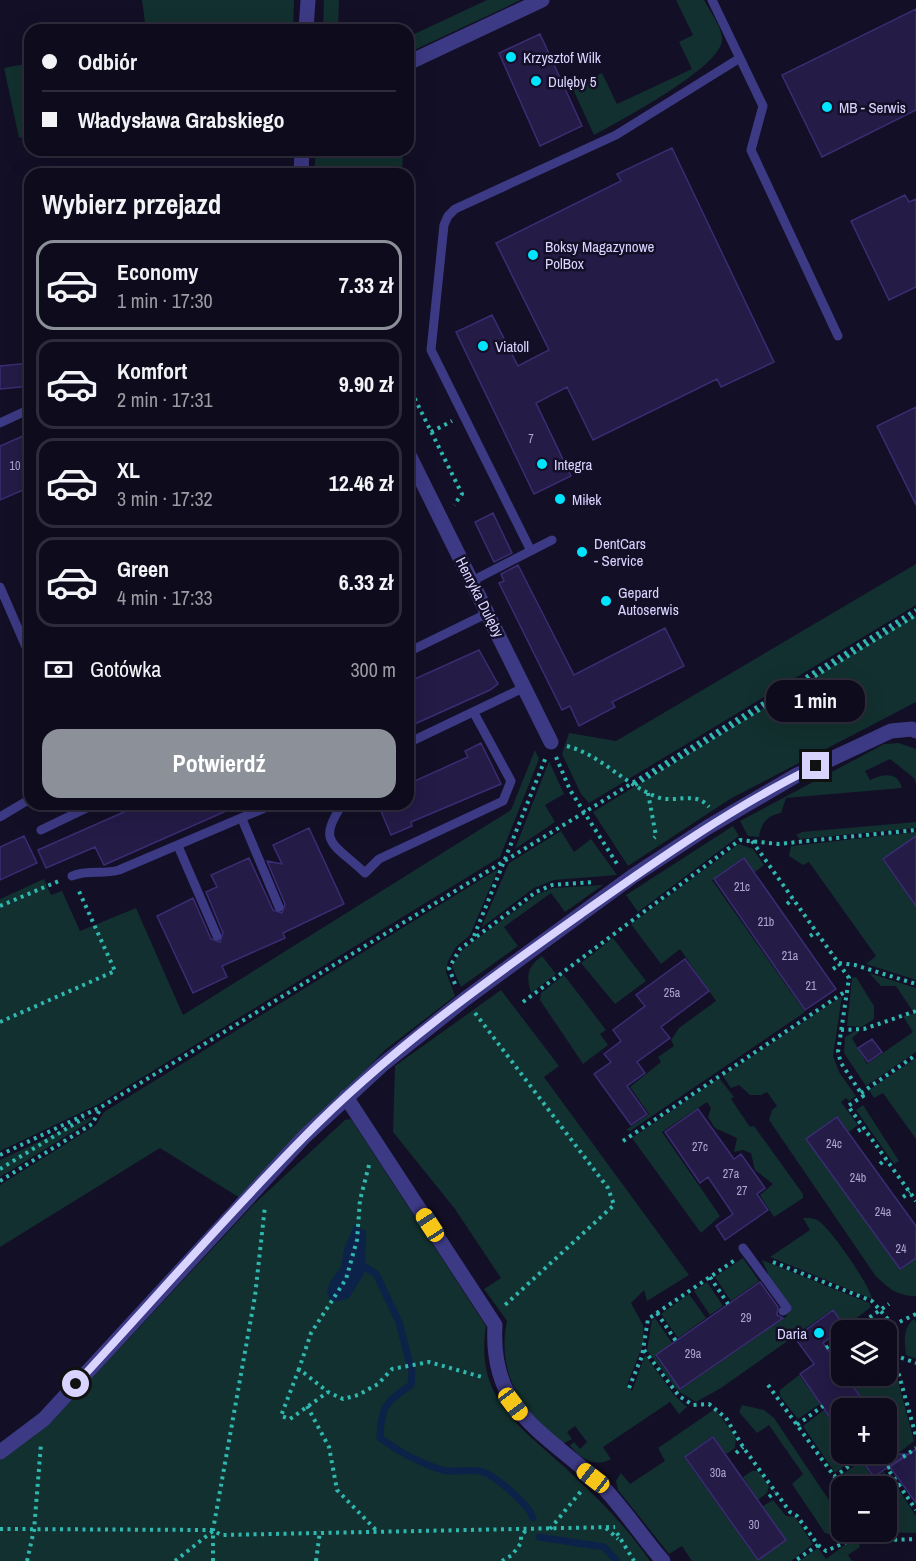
<!DOCTYPE html>
<html lang="pl">
<head>
<meta charset="utf-8">
<style>
	body { margin:0; font-family:"Archivo Narrow",sans-serif; background:#171425; color:#f1f3f6; height:100vh; display:flex; flex-direction:column; font-size:22px; white-space:nowrap }
	* { box-sizing:border-box; margin:0 }
	p { font-size:20px; color:#9b9ba3 }
	.icon { flex:none; width:33px; height:33px; fill:none; stroke:currentColor; stroke-width:2; stroke-linecap:round; stroke-linejoin:round }
	.map { position:relative; flex:1; overflow:hidden }
	.sheet { position:absolute; left:24px; top:168px; width:390px; height:642px; display:flex; flex-direction:column; background:#0e0b1c; border-radius:18px; box-shadow:0 6px 24px #0002,0 0 0 2px #2e2b3b }
	.sheet>* { flex:none }
	.guide { position:absolute; left:24px; top:24px; width:390px; height:132px; border-radius:18px; box-shadow:0 6px 24px #0002,0 0 0 2px #2e2b3b; display:grid; align-content:center; height:132px; padding:0 18px; background:#0e0b1c }
	.fabs { position:absolute; left:831px; top:1320px; display:grid; gap:12px }
	.fabs a { display:grid; place-items:center; width:66px; height:66px; border-radius:12px; background:#0e0b1c; box-shadow:0 6px 24px #0002,0 0 0 2px #2e2b3b; font-size:30px }
	.end { position:absolute; width:27px; height:27px; margin:-14px; border:8px solid #d9d4ff; background:#111; box-shadow:0 0 0 3px #111 }
	.from { border-radius:50% }
	.bubble { position:absolute; height:42px; border-radius:18px; background:#0e0b1c; box-shadow:0 6px 24px #0002,0 0 0 2px #2e2b3b; font-size:20px; font-weight:800; line-height:42px; text-align:center }
	.car { position:absolute; width:18px; height:36px; margin:-18px -9px; border-radius:8px; box-shadow:0 0 4px 2px #0007; background:linear-gradient(#f5c518 24%,#345 0 40%,#f5c518 0 76%,#345 0 86%,#f5c518 0) }
	.guide b { display:flex; align-items:center; gap:21px; height:57px; font-size:22px }
	.guide b+b { border-top:2px solid #2e2b3b }
	.guide i { width:15px; height:15px; background:#f1f3f6 }
	ul { padding:0; list-style:none }
	li { display:flex; align-items:center; gap:18px; height:90px; margin:0 12px 9px; padding:0 6px; border:3px solid #2e2b3b; border-radius:18px }
	li div { flex:1 }
	li b { display:block; font-size:22px }
	li em { font-style:normal; font-weight:800 }
	li.active { border-color:#8c9099 }
	li>.icon { width:54px; height:54px; stroke-width:1.5 }
	h2 { padding:0 18px; font-size:27px; line-height:72px }
	.pay { display:flex; align-items:center; gap:15px; height:66px; padding:0 18px; font-size:22px }
	.pay p { margin-inline-start:auto }
	.button { display:flex; gap:12px; margin-top:auto; padding:12px 18px }
	.button a { flex:1; height:69px; border-radius:18px; background:#8c9099; color:#fff; font-size:24px; font-weight:800; line-height:69px; text-align:center }
	.map>svg:first-child { display:block }
	.green { fill:#12302f }
	.water { fill:#0c2248 }
	.lines { fill:none; stroke-linecap:round; stroke-linejoin:round }
	.stream { stroke:#0c2248; stroke-width:7 }
	.building { fill:#241b47; stroke:#3b2d73; stroke-width:1.5 }
	.path { stroke:#2fb8b0; stroke-width:4; stroke-dasharray:3 4.5; stroke-linecap:butt }
	.service { stroke:#3d3a85; stroke-width:9 }
	.minor { stroke:#3d3a85; stroke-width:15 }
	.route { stroke:#d9d4ff; stroke-width:8 }
	.poi-dot { fill:#00e5ff; stroke:#130f26; stroke-width:2 }
	.labels { text-anchor:middle; dominant-baseline:central; stroke-width:5; stroke-linejoin:round; paint-order:stroke }
	.number-label { font-size:12px; fill:#aca6d1 }
	.poi-label { font-size:15px; fill:#d9d4ff; stroke:#130f26; text-anchor:start }
	.street-label { font-size:15px; fill:#d9d4ff; stroke:#130f26 }
</style>
</head>
<body>
<div class="map">
<svg width="916" height="1561" viewBox="0 0 916 1561">
	<rect width="100%" height="100%" fill="#130f26"/>
	<path class="green" d="M142,0H294L293,30H146Z
		M324,0H339L338,30H323Z
		M487,0H521L408,53V37Z
		M676,0H704C710,11 721,26 722,38C725,66 617,122 594,135L572,87L602,73L617,104L692,69L679,42L693,35Z
		M30,63V135L19,138L4,68Z
		M316,150H403L402,174H314Z
		M916,564V605L589,803L581,794L562,754L569,733L616,741Z
		M916,615V702L730,799L628,866L593,812Z
		M899,743L916,749V784L914,778L890,759L865,771L870,780C884,774 897,771 902,788L786,798L781,813C767,815 761,824 759,837L748,836L740,821L884,744Z
		M535,750L539,759L500,857L99,1104L0,1151V899L44,879L51,895L62,891L80,931L136,908L183,1015L511,810Z
		M549,761L564,794L545,805L555,822L515,849Z
		M916,822V828L800,839L796,835L802,832Z
		M733,826L739,836L638,912L626,895Z
		M561,831L574,852L591,839L617,875L554,880L534,888L481,928L509,863Z
		M916,832V838L882,859L916,907V980L866,964L876,956L809,862L803,865L789,856L791,846Z
		M739,844L753,849L764,865L755,872L744,857L712,880L805,1012L630,1131L626,1130L649,1114L630,1087L661,1062L658,1057L674,1046L671,1040L679,1028L716,1001L680,949L661,964L631,924Z
		M498,869L470,935L456,947L448,961L446,972L455,996L385,1050L240,1198L160,1148L0,1247V1185L96,1125L104,1112Z
		M603,885L565,912L551,893L504,927L518,946L461,987L452,967L461,951L474,941L538,894L553,888Z
		M613,938L646,981L615,1004L581,963Z
		M542,956L556,974L531,993C526,976 527,967 542,956Z
		M869,973L916,988V1009L912,1010L896,986H881Z
		M564,975L606,1030L600,1034L608,1045L583,1064L540,1000L541,993Z
		M856,977L874,1006V1019L862,1027L847,1026L852,978Z
		M501,990L559,1066L544,1077L689,1275L647,1301L644,1290L631,1303L643,1325L644,1342L627,1385L632,1391L645,1355L674,1395L687,1407L679,1414L670,1402L603,1447L611,1459C596,1468 579,1459 570,1445L574,1442L580,1449L587,1442L575,1426L567,1432L572,1439L560,1445C522,1413 496,1372 507,1321L484,1289L501,1278L455,1209L393,1132L395,1066Z
		M842,996L833,1056L839,1072L856,1096L849,1101L846,1098L841,1102L858,1125L849,1132L837,1116L806,1139L900,1270L916,1258V1296C897,1296 888,1288 875,1275L769,1120L772,1110L777,1106L767,1092L761,1095H750L739,1085L731,1088L723,1076Z
		M916,1013V1052L866,1086L844,1053L845,1037L855,1031L859,1032L852,1038L867,1064L913,1032L903,1016Z
		M916,1058V1139L883,1093L874,1098L869,1090Z
		M719,1078L734,1097L731,1099L750,1127L754,1126L803,1194V1198L774,1217L760,1195L773,1184L755,1170L751,1153L743,1150L734,1152L737,1138L715,1128L708,1117L711,1108L707,1102L662,1132L720,1216L701,1233L632,1138Z
		M863,1105L899,1161L894,1164L856,1110Z
		M93,1116L89,1122L0,1177V1160Z
		M351,1119L486,1326C474,1403 525,1429 573,1475C601,1501 629,1530 650,1561H0V1459L52,1421L254,1204L345,1120Z
		M803,1218C810,1218 816,1218 821,1223C832,1231 871,1287 872,1299L770,1257L810,1230Z
		M743,1258L759,1281L731,1301L715,1277Z
		M762,1260L869,1303L871,1307L845,1327L833,1309L721,1388L696,1402L678,1391L647,1350L652,1320L655,1318L672,1343L655,1356L680,1390L787,1316L762,1279L768,1273Z
		M707,1282L723,1306L710,1315L694,1291Z
		M689,1294L706,1318L678,1338L661,1314Z
		M914,1319L916,1323V1359L906,1355C904,1342 903,1327 914,1319Z
		M877,1320H882L890,1327L893,1362L914,1441L900,1452L887,1432L886,1408H870L846,1376H886V1330H862Z
		M799,1375L820,1404L798,1419L780,1396V1390Z
		M742,1405L764,1410L774,1418L841,1518L842,1532H845L832,1535L825,1533L792,1484L803,1474L769,1425L757,1433L739,1412Z
		M715,1409L736,1437L735,1448L726,1454L713,1436L684,1457L757,1560L786,1540L763,1506L773,1500L786,1516L795,1517L813,1544L791,1561H692L682,1546L669,1554L618,1490L616,1481L621,1473L630,1484L665,1461L658,1448Z
		M824,1410L841,1434L842,1454L858,1456L835,1473L803,1426Z
		M861,1461L874,1479L884,1472L891,1482L889,1488L845,1486L839,1477Z
		M752,1471H758L769,1486L767,1493L758,1500L743,1477Z
		M899,1490L916,1516V1533L881,1532H886L887,1498Z
		M850,1541H858L860,1547L848,1555L852,1561H799L818,1548L826,1559Z"/>
	<path class="water" d="M354,1225L366,1231L365,1272L349,1298L331,1303L327,1292L330,1282L341,1267L344,1249Z"/>
	<g class="lines">
		<path class="stream" d="M365,1267L376,1274L399,1322L412,1372L411,1385C385,1402 381,1407 380,1438C399,1452 419,1463 442,1470C453,1473 467,1469 479,1471C492,1472 529,1505 533,1518
			M539,1537L604,1547L617,1561"/>
	</g>
	<path class="building" d="M916,9V110L822,157L782,75Z
		M540,34L582,126L540,146L499,53Z
		M672,148L774,362L721,387L717,379L593,440L567,387L536,403L571,476L534,494L456,332L492,315L518,366L549,350L496,243L621,181L617,174Z
		M905,195L909,202L916,199V287L889,300L851,221Z
		M30,363V386L0,389V366Z
		M916,407V505L877,426Z
		M30,433V487L0,500V446Z
		M493,513L512,553L494,562L475,522Z
		M518,565L574,675L665,628L684,666L612,702L615,707L579,726L570,706L562,710L499,583L504,581L501,574Z
		M479,650L498,684L490,690L408,727V682Z
		M481,743L501,784L411,822L412,826L391,835L378,804H408V784L468,757L465,751Z
		M142,804H242L104,865L95,847L46,868L38,850Z
		M309,828L344,904L283,933L285,938L222,966L227,977L193,993L157,916L193,898L211,939L220,942L223,933L206,892L217,887L211,875L249,858L273,910L282,913L285,904L267,861L282,864L273,845Z
		M24,836L37,863L0,880V847Z
		M916,836V906L883,859Z
		M744,858L836,989L805,1010L714,879Z
		M685,959L709,991L661,1027L670,1038L637,1062L645,1073L627,1086L647,1114L631,1125L594,1074L611,1062L604,1054L621,1041L613,1030L645,1006L636,995Z
		M872,1039L882,1052L868,1062L858,1048Z
		M698,1109L734,1159L741,1154L765,1188L757,1194L768,1210L725,1240L716,1226L733,1214L708,1177L700,1183L665,1132Z
		M837,1117L916,1226V1258L900,1269L806,1139Z
		M760,1282L778,1307L777,1315L783,1318L680,1389L656,1355Z
		M833,1310L845,1327L823,1343L842,1370V1376H845L869,1408H842V1435L800,1374L814,1364L795,1338Z
		M713,1437L786,1540L758,1560L685,1457Z
		M916,1449V1503L890,1467Z
		M857,1454H907L874,1477Z"/>
	<g class="lines">
		<path class="path" d="M408,385L462,494L454,505
			M431,432L452,421
			M567,746C601,755 624,784 657,797C675,804 695,790 709,807
			M556,757L570,790L619,867
			M635,785L916,615
			M648,793L656,836L654,838
			M752,841L849,978L838,1052L841,1063L863,1096L848,1106L916,1201
			M787,904L793,899
			M0,906L59,881
			M474,936L546,757
			M810,936L816,932
			M839,963L855,965L916,984
			M833,969L839,965
			M455,984L449,968L460,949L536,892L552,885L594,882
			M523,1002L740,840L778,844L916,830
			M475,1013L608,1188L614,1205L504,1306
			M0,1022L115,971L78,889
			M841,1030L864,1029L916,1011
			M861,1093L916,1055
			M858,1131L864,1127
			M623,1141L846,991
			M0,1155L101,1107L916,610
			M880,1164L886,1159
			M369,1165L360,1200L357,1240L346,1279L311,1333L299,1369L328,1392L343,1399L358,1395L378,1384L392,1369L429,1362L482,1377
			M0,1169L84,1118
			M0,1181L92,1124L101,1108
			M903,1197L910,1192
			M773,1262L872,1301L893,1325L895,1361L916,1436
			M710,1277L728,1304
			M657,1313L676,1341
			M893,1325L916,1314
			M851,1330L889,1304
			M826,1348L842,1337
			M644,1350L679,1396L693,1405L709,1404L726,1418L743,1447L790,1512L797,1516L818,1545L795,1561
			M894,1355L916,1363
			M299,1369L281,1416L290,1419L328,1392
			M768,1385L842,1487
			M629,1388L642,1356L648,1319L735,1260
			M307,1406L329,1447L337,1490L376,1530
			M797,1425L823,1406
			M736,1453L743,1447
			M903,1457L916,1448
			M890,1467L887,1468L899,1485L901,1483
			M834,1477L860,1458
			M886,1494L899,1485L916,1510
			M769,1497L775,1492
			M606,1528L618,1539
			M0,1529L213,1530L221,1535L615,1527
			M550,1529L582,1490
			M874,1532L886,1540L916,1539
			M617,1533L634,1561
			M818,1545L826,1551L869,1532
			M27,1561L34,1530L41,1444
			M175,1561L213,1531
			M213,1561V1530L255,1296L265,1206
			M316,1561L320,1531
			M502,1561L512,1555L521,1543V1536L527,1529"/>
		<path class="service" d="M712,0L763,106L751,150L838,336
			M0,423L30,409
			M531,551L431,350L444,225L448,216L455,209L616,135L740,58
			M472,581L552,540
			M0,587L30,656
			M408,652L488,613
			M408,743L525,687
			M343,804C315,843 335,844 365,873L379,859L503,801L511,781L474,713
			M0,817L30,799
			M242,819L279,907
			M41,830L95,804
			M178,846L217,936
			M72,876C88,869 103,875 119,870L274,804
			M743,1248L787,1308L783,1311"/>
		<path class="minor" d="M306,30L308,0
			M408,63L542,0
			M301,174L302,150
			M408,453L551,742
			M346,1097L495,1325C490,1409 541,1430 595,1479C617,1499 642,1537 663,1561
			M0,1452L44,1419L304,1137L382,1065L465,999L633,876L708,827L797,775L891,731L912,729L916,731"/>
	</g>
	<g class="lines">
		<path class="route" d="M76,1384C152,1302 225,1217 304,1137C386,1053 485,982 581,914C656,861 732,807 816,766"/>
	</g>
	<g class="poi-dot">
		<circle cx="511" cy="57" r="6"/>
		<circle cx="536" cy="81" r="6"/>
		<circle cx="827" cy="107" r="6"/>
		<circle cx="533" cy="255" r="6"/>
		<circle cx="483" cy="346" r="6"/>
		<circle cx="542" cy="464" r="6"/>
		<circle cx="560" cy="499" r="6"/>
		<circle cx="582" cy="552" r="6"/>
		<circle cx="606" cy="601" r="6"/>
		<circle cx="819" cy="1333" r="6"/>
	</g>
	<g class="labels">
		<g class="number-label">
			<text x="531" y="439">7</text>
			<text x="15" y="466">10</text>
			<text x="742" y="887">21c</text>
			<text x="766" y="922">21b</text>
			<text x="790" y="956">21a</text>
			<text x="811" y="986">21</text>
			<text x="672" y="993">25a</text>
			<text x="834" y="1144">24c</text>
			<text x="700" y="1147">27c</text>
			<text x="731" y="1174">27a</text>
			<text x="858" y="1178">24b</text>
			<text x="742" y="1191">27</text>
			<text x="883" y="1212">24a</text>
			<text x="901" y="1249">24</text>
			<text x="746" y="1318">29</text>
			<text x="693" y="1354">29a</text>
			<text x="718" y="1473">30a</text>
			<text x="754" y="1525">30</text>
		</g>
		<g class="poi-label">
			<text x="523" y="57">Krzysztof Wilk</text>
			<text x="548" y="81">Dulęby 5</text>
			<text x="839" y="107">MB - Serwis</text>
			<text x="545" y="246">Boksy Magazynowe<tspan x="545" dy="17">PolBox</tspan></text>
			<text x="495" y="346">Viatoll</text>
			<text x="554" y="464">Integra</text>
			<text x="572" y="499">Miłek</text>
			<text x="594" y="543">DentCars<tspan x="594" dy="17">- Service</tspan></text>
			<text x="618" y="592">Gepard<tspan x="618" dy="17">Autoserwis</tspan></text>
			<text x="807" y="1333" text-anchor="end">Daria</text>
		</g>
		<g class="street-label">
			<text transform="translate(480 597) rotate(63)">Henryka Dulęby</text>
		</g>
	</g>
</svg>
<div class="fabs">
<a><svg class="icon" aria-label="layers" viewBox="0 0 24 24"><path d="M12 4l9 5-9 5-9-5zM3 14l9 5 9-5"/></svg></a>
<a>+</a>
<a>−</a>
</div>
<i class="end from" style="left:76px;top:1384px"></i>
<i class="end" style="left:816px;top:766px"></i>
<div class="bubble" style="left:766px;top:680px;width:99px">1 min</div>
<i class="car" style="left:430px;top:1225px;rotate:327deg"></i>
<i class="car" style="left:513px;top:1404px;rotate:143deg"></i>
<i class="car" style="left:593px;top:1478px;rotate:308deg"></i>
<div class="guide">
<b><i class="from"></i>Odbiór</b>
<b><i></i>Władysława Grabskiego</b>
</div>
<section class="sheet">
<h2>Wybierz przejazd</h2>
<ul>
<li class="active"><svg class="icon" aria-label="car" viewBox="0 0 24 24"><path d="M5 17H2v-5l4-1 3-4h7l3 4 3 1v5h-3M9 17h6M6 11h13"/><circle cx="7" cy="17" r="2"/><circle cx="17" cy="17" r="2"/></svg><div><b>Economy</b><p>1 min · 17:30</p></div><em>7.33 zł</em></li>
<li><svg class="icon" aria-label="car" viewBox="0 0 24 24"><path d="M5 17H2v-5l4-1 3-4h7l3 4 3 1v5h-3M9 17h6M6 11h13"/><circle cx="7" cy="17" r="2"/><circle cx="17" cy="17" r="2"/></svg><div><b>Komfort</b><p>2 min · 17:31</p></div><em>9.90 zł</em></li>
<li><svg class="icon" aria-label="car" viewBox="0 0 24 24"><path d="M5 17H2v-5l4-1 3-4h7l3 4 3 1v5h-3M9 17h6M6 11h13"/><circle cx="7" cy="17" r="2"/><circle cx="17" cy="17" r="2"/></svg><div><b>XL</b><p>3 min · 17:32</p></div><em>12.46 zł</em></li>
<li><svg class="icon" aria-label="car" viewBox="0 0 24 24"><path d="M5 17H2v-5l4-1 3-4h7l3 4 3 1v5h-3M9 17h6M6 11h13"/><circle cx="7" cy="17" r="2"/><circle cx="17" cy="17" r="2"/></svg><div><b>Green</b><p>4 min · 17:33</p></div><em>6.33 zł</em></li>
</ul>
<div class="pay"><svg class="icon" aria-label="cash" viewBox="0 0 24 24"><path d="M3 7h18v10H3z"/><circle cx="12" cy="12" r="2"/></svg>Gotówka<p>300 m</p></div>
<div class="button"><a>Potwierdź</a></div>
</section>
</div>
</body>
</html>
